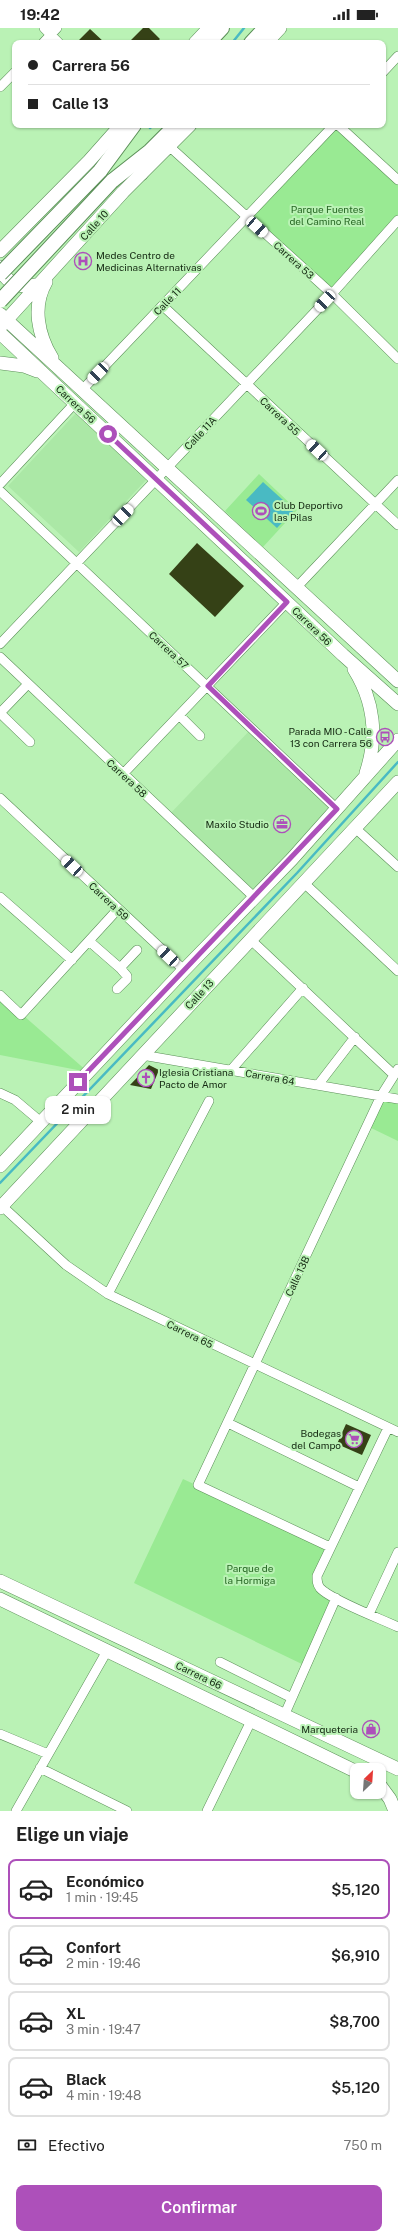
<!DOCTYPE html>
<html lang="es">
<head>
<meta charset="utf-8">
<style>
	body { margin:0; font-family:"Public Sans",sans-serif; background:#f6f6f6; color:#222; height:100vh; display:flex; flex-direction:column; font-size:15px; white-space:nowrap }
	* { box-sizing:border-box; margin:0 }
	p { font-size:13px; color:#767676 }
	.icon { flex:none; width:22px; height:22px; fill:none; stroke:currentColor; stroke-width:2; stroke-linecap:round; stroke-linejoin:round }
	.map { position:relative; height:1783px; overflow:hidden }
	.sheet { display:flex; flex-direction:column; background:#fff; flex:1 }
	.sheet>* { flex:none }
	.hud { position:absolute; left:12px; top:12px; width:374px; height:88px; border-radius:8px; box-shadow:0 1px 3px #0004; display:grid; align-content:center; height:88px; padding:0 16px; background:#fff }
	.needle { width:26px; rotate:25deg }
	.fabs { position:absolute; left:350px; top:1735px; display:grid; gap:8px }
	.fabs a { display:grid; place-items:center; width:36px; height:36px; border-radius:8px; background:#fff; box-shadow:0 1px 3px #0004; font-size:20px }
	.end { position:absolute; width:18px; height:18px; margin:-9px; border:5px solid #ad50ba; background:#fff; box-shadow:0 0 0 2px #fff }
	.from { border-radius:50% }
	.bubble { position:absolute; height:28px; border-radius:8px; background:#fff; box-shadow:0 1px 3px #0004; font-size:13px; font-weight:600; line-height:28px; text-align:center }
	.car { position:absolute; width:12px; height:24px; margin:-12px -6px; border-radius:5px; box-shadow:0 0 3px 1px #0007; background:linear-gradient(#fff 24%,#345 0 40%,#fff 0 76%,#345 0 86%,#fff 0) }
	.hud b { display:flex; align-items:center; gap:14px; height:38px; font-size:15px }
	.hud b+b { border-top:1px solid #e0e0e0 }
	.hud i { width:10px; height:10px; background:#222 }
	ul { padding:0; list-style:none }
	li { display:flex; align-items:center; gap:12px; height:60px; margin:0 8px 6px; padding:0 8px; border:2px solid #e0e0e0; border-radius:8px }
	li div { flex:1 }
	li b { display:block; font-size:15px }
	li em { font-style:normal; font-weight:600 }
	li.selected { border-color:#ad50ba }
	li>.icon { width:36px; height:36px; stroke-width:1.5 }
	h2 { padding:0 16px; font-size:18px; line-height:48px }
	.pay { display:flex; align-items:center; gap:10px; height:44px; padding:0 16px; font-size:15px }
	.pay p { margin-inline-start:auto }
	.button { display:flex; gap:8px; margin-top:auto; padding:8px 16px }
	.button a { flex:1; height:46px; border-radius:8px; background:#ad50ba; color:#fff; font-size:16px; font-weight:600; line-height:46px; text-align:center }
	.status { display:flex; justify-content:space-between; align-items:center; height:28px; padding:0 20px; background:#fff; direction:ltr }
	.status svg { height:11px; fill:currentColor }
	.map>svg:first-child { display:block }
	.built { fill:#abe8a6 }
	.green { fill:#99ea93 }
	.water { fill:#49bac3 }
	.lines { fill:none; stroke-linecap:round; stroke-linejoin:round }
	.stream { stroke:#49bac3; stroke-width:2.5 }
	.building { fill:#354116 }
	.street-casing { stroke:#5b8f58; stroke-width:10 }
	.secondary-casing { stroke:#5b8f58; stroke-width:14 }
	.primary-casing { stroke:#5b8f58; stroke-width:16 }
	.street { stroke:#fff; stroke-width:9 }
	.secondary { stroke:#fff; stroke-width:13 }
	.primary { stroke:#fff; stroke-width:14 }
	.primary-bridge-casing { stroke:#5b8f58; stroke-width:16; stroke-linecap:butt }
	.primary-bridge { stroke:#fff; stroke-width:14 }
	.route { stroke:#ad50ba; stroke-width:5 }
	.labels { text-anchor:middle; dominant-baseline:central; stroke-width:4; stroke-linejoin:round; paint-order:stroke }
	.park-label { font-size:10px; fill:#276724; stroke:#baf2b5 }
	.street-label { font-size:10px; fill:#142912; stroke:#baf2b5 }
	.poi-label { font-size:10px; fill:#142912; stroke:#baf2b5; text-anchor:end }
</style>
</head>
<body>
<div class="status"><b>19:42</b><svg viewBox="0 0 49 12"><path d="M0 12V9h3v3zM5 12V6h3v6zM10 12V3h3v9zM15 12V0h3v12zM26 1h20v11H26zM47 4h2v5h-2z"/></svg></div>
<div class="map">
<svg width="398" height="1783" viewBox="0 0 398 1783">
	<rect width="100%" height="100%" fill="#baf2b5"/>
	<path class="built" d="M76,385L147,451L79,524L8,458Z
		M252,700L337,781L254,869L168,788Z"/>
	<path class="green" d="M334,97L398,152V192L332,266L247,190Z
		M259,446L297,482L263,519L225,483Z
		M0,967L88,1044L0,1027Z
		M381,1068L398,1071V1113L367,1098Z
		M183,1451L330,1519L317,1554L336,1570L306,1638L134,1555Z"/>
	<path class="water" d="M263,454L294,482L277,500L246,472Z"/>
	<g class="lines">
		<path class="stream" d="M232,15L244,0
			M150,100L153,97
			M0,1155L297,845L398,734"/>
	</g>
	<path class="building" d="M143,0H149L160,11L156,15H128Z
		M90,1L105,15H76Z
		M197,515L244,558L215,589L169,546Z
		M149,1037L159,1042L151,1061L130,1057Z
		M346,1396L371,1407L362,1427L337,1416Z"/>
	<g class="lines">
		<g class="street-casing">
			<path id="street" d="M44,0L59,15
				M43,15L57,0
				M383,44L398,28
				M0,59L15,44
				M338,97L398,152
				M170,119L332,266L398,331
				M163,278L398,497
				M82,362L334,97
				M0,456L75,375
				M0,463L337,781
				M296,560L398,452
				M0,616L332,266L398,192
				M0,629L254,869
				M0,685L30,714
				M0,685L27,657
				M180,688L200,708
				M123,746L287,574
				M0,770L184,942
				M354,799L398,839
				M303,854L398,943
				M0,869L72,932
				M251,912L393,1046
				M89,913L120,940L137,922
				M117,961L127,951V948L120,940
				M0,967L21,987L118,881
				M142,1027L398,1071
				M231,1042L303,960
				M318,1057L355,1009
				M0,1065L15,1072L41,1094
				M2,1178L66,1237L108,1266L398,1404
				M108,1266L209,1073
				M228,1395L359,1459
				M388,1400L317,1548C317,1553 317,1556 320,1560C331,1572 381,1591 398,1599
				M330,1519L198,1457L381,1068L398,1041
				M369,1586L398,1524
				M220,1634L292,1670
				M284,1688L336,1570
				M0,1706L48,1726
				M40,1740L127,1783
				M16,1783L107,1623
				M207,1783L251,1693"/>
		</g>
		<g class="secondary-casing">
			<path id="secondary" d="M195,15L209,0
				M266,15L280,0
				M0,223L89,133L121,97
				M0,239C6,257 23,261 40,256
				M46,254C32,278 38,307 52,330
				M0,286L398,653
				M1,298L123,164L190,97
				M0,305L343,627L398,676
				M0,335L24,338L37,343
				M354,641C374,673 378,709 366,745
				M0,1138L184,942L292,831L398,712
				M0,1180L398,754
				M0,1553L398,1741
				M0,1571L357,1744
				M379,1756L390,1771L395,1783"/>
		</g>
		<g class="primary-casing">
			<path id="primary" d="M208,15L222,0
				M251,15L265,0
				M100,143L134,97
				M141,145L150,123L170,119
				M112,153L150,123L176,97"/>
		</g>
		<use href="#street" class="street"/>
		<use href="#secondary" class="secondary"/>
		<use href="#primary" class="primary"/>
		<g class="primary-bridge-casing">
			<path id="primary-bridge" d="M0,246L100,143
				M0,273L112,153"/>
		</g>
		<use href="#primary-bridge" class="primary-bridge"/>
	</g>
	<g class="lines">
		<path class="route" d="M78,1054L337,781L208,658L287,574L108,406"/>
	</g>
	<defs>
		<g id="hospital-ring" transform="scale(0.9)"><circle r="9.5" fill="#baf2b5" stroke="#ad50ba" stroke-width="1.5"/><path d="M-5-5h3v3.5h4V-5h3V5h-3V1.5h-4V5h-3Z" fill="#ad50ba"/></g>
		<g id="stadium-ring" transform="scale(0.9)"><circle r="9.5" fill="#baf2b5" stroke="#ad50ba" stroke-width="1.5"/><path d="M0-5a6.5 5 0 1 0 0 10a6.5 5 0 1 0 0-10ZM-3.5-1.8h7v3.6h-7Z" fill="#ad50ba"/></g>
		<g id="bus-ring" transform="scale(0.9)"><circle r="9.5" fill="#baf2b5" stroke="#ad50ba" stroke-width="1.5"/><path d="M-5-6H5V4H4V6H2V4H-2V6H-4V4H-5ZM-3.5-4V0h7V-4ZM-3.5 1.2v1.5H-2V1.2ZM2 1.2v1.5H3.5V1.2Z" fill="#ad50ba"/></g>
		<g id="office-ring" transform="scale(0.9)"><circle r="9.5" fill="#baf2b5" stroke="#ad50ba" stroke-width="1.5"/><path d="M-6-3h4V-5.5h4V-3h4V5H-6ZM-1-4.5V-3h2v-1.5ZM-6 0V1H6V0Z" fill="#ad50ba"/></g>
		<g id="church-ring" transform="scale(0.9)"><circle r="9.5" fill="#baf2b5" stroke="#ad50ba" stroke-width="1.5"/><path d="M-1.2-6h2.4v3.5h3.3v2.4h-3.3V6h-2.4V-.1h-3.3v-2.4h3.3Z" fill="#ad50ba"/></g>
		<g id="supermarket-ring" transform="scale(0.9)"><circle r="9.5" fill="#baf2b5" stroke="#ad50ba" stroke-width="1.5"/><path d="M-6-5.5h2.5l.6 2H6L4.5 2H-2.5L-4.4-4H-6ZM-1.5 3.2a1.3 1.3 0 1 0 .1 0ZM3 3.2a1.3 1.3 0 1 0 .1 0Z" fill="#ad50ba"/></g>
		<g id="shop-ring" transform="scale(0.9)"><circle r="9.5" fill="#baf2b5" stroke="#ad50ba" stroke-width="1.5"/><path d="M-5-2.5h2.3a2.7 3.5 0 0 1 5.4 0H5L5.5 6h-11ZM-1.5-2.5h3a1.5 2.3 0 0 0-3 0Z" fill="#ad50ba"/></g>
	</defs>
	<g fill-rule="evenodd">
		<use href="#hospital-ring" x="83" y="233"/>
		<use href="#stadium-ring" x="261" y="483"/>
		<use href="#bus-ring" x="385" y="709"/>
		<use href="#office-ring" x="282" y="796"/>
		<use href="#church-ring" x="146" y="1050"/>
		<use href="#supermarket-ring" x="354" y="1411"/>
		<use href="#shop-ring" x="371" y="1701"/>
	</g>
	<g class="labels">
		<g class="park-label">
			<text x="327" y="181">Parque Fuentes<tspan x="327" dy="12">del Camino Real</tspan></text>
			<text x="250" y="1540">Parque de<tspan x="250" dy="12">la Hormiga</tspan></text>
		</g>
		<g class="street-label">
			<text transform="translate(94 197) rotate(-48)">Calle 10</text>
			<text transform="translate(294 232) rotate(42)">Carrera 53</text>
			<text transform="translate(167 273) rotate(-46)">Calle 11</text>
			<text transform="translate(76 376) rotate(43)">Carrera 56</text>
			<text transform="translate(280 388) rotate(43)">Carrera 55</text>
			<text transform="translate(200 405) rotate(-47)">Calle 11A</text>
			<text transform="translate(312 598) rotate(44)">Carrera 56</text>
			<text transform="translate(169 622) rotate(43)">Carrera 57</text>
			<text transform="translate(127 750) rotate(43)">Carrera 58</text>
			<text transform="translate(109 873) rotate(43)">Carrera 59</text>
			<text transform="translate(199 966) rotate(-47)">Calle 13</text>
			<text transform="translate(270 1049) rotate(10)">Carrera 64</text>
			<text transform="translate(297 1248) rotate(-65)">Calle 13B</text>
			<text transform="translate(190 1306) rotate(26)">Carrera 65</text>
			<text transform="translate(199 1647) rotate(26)">Carrera 66</text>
		</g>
		<g class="poi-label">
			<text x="96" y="227" text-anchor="start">Medes Centro de<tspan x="96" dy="12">Medicinas Alternativas</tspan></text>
			<text x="274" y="477" text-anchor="start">Club Deportivo<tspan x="274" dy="12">las Pilas</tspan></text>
			<text x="372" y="703">Parada MIO - Calle<tspan x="372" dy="12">13 con Carrera 56</tspan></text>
			<text x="269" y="796">Maxilo Studio</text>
			<text x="159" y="1044" text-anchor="start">Iglesia Cristiana<tspan x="159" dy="12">Pacto de Amor</tspan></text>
			<text x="341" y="1405">Bodegas<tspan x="341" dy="12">del Campo</tspan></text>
			<text x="358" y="1701">Marqueteria</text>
		</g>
	</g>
</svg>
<div class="fabs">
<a><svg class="needle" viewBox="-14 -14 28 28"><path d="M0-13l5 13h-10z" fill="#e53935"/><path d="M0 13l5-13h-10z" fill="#767676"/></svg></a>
</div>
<i class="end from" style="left:108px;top:406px"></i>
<i class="end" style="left:78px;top:1054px"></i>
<div class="bubble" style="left:45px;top:1068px;width:66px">2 min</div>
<i class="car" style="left:257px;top:199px;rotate:132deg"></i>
<i class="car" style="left:325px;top:273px;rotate:223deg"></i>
<i class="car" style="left:98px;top:345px;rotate:224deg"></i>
<i class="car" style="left:317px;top:422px;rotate:313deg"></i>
<i class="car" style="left:123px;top:487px;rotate:44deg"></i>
<i class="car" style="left:72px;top:838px;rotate:313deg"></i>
<i class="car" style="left:168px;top:928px;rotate:313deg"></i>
<div class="hud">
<b><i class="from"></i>Carrera 56</b>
<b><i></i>Calle 13</b>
</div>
</div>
<section class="sheet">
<h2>Elige un viaje</h2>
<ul>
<li class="selected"><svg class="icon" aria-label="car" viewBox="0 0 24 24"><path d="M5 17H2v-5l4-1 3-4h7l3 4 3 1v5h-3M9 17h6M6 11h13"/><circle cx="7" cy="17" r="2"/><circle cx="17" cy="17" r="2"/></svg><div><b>Económico</b><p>1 min · 19:45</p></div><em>$5,120</em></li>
<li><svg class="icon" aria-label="car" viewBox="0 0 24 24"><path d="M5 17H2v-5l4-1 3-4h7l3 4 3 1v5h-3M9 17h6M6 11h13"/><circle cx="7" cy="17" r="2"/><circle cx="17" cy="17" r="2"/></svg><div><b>Confort</b><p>2 min · 19:46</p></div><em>$6,910</em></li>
<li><svg class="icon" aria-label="car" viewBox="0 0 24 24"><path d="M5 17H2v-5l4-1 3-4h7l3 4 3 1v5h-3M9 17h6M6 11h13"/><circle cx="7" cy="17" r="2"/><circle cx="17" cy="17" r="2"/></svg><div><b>XL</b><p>3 min · 19:47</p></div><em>$8,700</em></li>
<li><svg class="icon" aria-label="car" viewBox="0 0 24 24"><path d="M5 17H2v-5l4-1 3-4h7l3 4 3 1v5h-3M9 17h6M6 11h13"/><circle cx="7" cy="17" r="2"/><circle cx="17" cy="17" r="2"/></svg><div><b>Black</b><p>4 min · 19:48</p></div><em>$5,120</em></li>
</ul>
<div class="pay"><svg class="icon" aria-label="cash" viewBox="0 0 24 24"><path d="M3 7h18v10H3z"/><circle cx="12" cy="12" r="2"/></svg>Efectivo<p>750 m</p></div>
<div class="button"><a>Confirmar</a></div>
</section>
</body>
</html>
